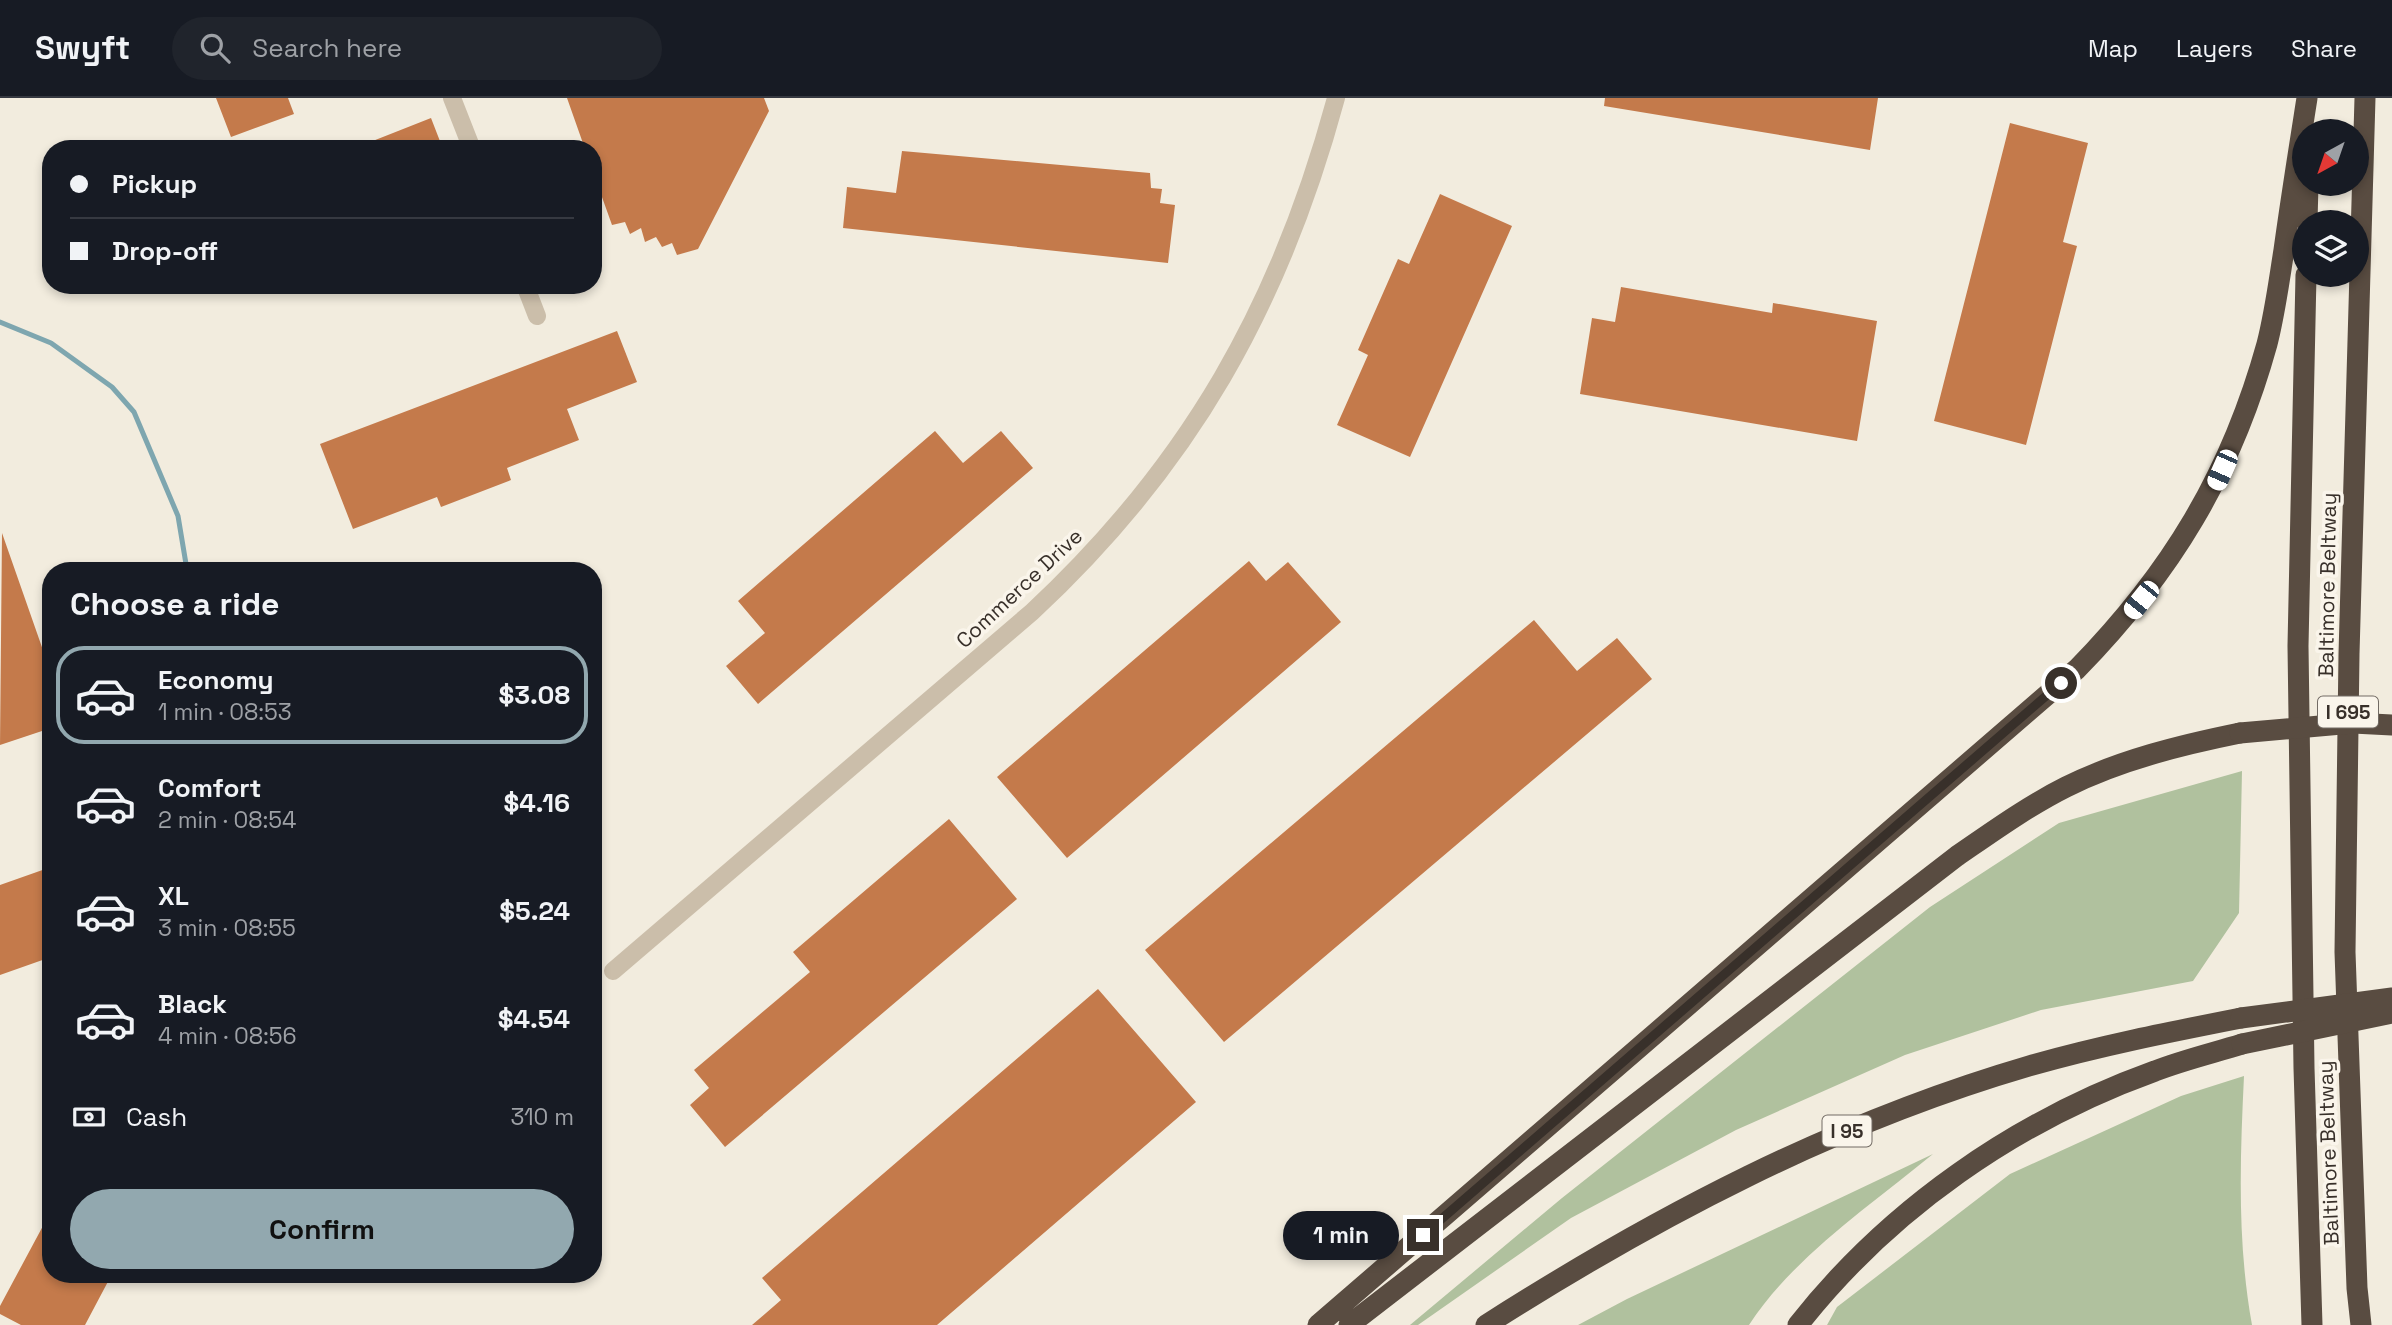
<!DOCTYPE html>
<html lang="en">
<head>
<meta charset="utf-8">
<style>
	body { margin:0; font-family:"Space Grotesk",sans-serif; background:#20242c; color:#f1f3f6; height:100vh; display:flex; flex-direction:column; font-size:26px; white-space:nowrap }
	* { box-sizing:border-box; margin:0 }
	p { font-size:23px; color:#9ea1a6 }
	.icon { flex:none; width:38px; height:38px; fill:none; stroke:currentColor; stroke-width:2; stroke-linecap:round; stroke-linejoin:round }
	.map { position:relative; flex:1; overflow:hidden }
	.panel { position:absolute; left:42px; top:464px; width:560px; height:721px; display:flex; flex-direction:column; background:#171b24; border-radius:28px; box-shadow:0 4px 10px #0003 }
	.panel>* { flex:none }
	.guide { position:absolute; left:42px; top:42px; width:560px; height:154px; border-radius:28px; box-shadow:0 4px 10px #0003; display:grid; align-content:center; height:154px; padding:0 28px; background:#171b24 }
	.needle { width:46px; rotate:220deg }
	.controls { position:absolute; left:2292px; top:21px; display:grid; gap:14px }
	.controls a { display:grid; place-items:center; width:77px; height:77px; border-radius:50%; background:#171b24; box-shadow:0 4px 10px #0003; font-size:35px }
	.end { position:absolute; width:32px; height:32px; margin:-16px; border:9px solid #38302a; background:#fff; box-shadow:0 0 0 4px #fff }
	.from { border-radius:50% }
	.bubble { position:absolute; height:49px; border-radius:24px; background:#171b24; box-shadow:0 4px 10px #0003; font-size:23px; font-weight:800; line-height:49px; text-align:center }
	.car { position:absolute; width:21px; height:42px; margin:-21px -10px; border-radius:9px; box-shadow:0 0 5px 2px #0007; background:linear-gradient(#fff 24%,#345 0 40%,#fff 0 76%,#345 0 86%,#fff 0) }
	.guide b { display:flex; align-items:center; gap:24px; height:66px; font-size:26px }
	.guide b+b { border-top:2px solid #363941 }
	.guide i { width:18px; height:18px; background:#f1f3f6 }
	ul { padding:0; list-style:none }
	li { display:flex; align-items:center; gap:21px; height:98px; margin:0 14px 10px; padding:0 14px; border:4px solid transparent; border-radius:28px }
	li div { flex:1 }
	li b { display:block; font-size:26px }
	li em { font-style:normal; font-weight:800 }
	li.current { border-color:#92a8af }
	li>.icon { width:63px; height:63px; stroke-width:1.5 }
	h2 { padding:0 28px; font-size:32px; line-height:84px }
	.pay { display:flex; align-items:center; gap:18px; height:77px; padding:0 28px; font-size:26px }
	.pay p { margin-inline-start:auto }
	.cta { display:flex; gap:14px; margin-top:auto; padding:14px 28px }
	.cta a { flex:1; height:80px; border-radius:42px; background:#92a8af; color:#111; font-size:28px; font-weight:800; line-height:80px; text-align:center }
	header { display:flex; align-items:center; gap:42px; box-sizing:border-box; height:98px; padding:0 35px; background:#171b24; border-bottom:2px solid #363941 }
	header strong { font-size:33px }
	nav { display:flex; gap:38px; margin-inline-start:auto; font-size:24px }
	.search { width:490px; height:63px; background:#20242c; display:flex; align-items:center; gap:18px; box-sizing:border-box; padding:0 24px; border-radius:38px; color:#9ea1a6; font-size:26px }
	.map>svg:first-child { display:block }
	.green { fill:#b0c19e }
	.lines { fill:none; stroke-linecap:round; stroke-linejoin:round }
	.stream { stroke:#7ea6af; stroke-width:5 }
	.building { fill:#c47a4b }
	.minor { stroke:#cbbeaa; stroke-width:18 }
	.motorway { stroke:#594c41; stroke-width:21 }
	.motorway-bridge { stroke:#594c41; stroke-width:21 }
	.route { stroke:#38302a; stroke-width:9 }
	.labels { text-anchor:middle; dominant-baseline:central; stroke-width:7; stroke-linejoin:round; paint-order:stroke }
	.shield { fill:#faf5eb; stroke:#726b64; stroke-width:2 }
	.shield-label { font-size:19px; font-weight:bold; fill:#38302a }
	.street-label { font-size:21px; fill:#38302a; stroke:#faf5eb }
</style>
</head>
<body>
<header>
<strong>Swyft</strong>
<div class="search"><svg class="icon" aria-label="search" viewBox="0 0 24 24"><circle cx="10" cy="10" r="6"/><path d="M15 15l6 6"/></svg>Search here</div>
<nav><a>Map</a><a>Layers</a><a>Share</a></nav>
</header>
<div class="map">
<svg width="2392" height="1227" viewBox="0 0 2392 1227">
	<rect width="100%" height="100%" fill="#f2ecde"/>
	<path class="green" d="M2242,673L2239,815L2193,883L2041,912L1905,957L1736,1032L1571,1120L1418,1227H1410L1562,1100L1930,809L2059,725Z
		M2244,978C2240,1062 2237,1144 2252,1227H1827L1837,1209L2010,1076L2181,998Z
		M1933,1056C1870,1108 1794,1158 1749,1227H1578L1627,1201Z"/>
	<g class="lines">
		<path class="stream" d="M0,224L51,245L112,289L134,314L178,418L187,472"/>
	</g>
	<path class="building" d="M216,0H288L294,16L231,39Z
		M567,0H764L769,13L698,151L677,157L672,145L662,149L656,139L645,144L641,130L630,136L625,124L612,127L593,74V51H585Z
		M1605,0H1878L1870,52L1604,8Z
		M431,20L443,51H356L355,50Z
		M2010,25L2088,45L2063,144L2077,148L2026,347L1934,323Z
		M902,53L1150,75L1151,90L1162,91L1160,105L1175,107L1168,165L843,130L847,89L896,95Z
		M1440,96L1512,128L1410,359L1337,327L1368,257L1358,252L1398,161L1409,166Z
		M1621,189L1772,215L1773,205L1877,223L1857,343L1580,296L1592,220L1615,224Z
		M617,233L637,284L567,311L579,342L507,370L511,382L441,409L437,399L353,431L320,346Z
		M935,333L963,365L1001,333L1033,370L758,606L726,568L765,535L738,503Z
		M2,435L51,575V630L0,647Z
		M1249,463L1266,483L1288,464L1341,524L1067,760L997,679Z
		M1534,522L1577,573L1617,540L1652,581L1224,944L1145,852Z
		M949,721L1017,801L725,1049L690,1007L709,990L694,972L810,874L793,854Z
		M51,769V859L0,877V787Z
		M1098,891L1196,1004L937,1227H752L781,1202L762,1180Z
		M51,1113V1176H112L85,1227H21L0,1216V1208Z"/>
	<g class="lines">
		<path class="minor" d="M452,0L472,51
			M525,187L537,218
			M613,873L1032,514C1190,367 1280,207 1336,0"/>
		<path class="motorway" d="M2307,124L2308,86
			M2306,177L2298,548L2304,970L2312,1227
			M1318,1227L2077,571C2171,475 2231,376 2267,246C2275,215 2279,183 2284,152C2291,101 2299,51 2307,0
			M1349,1227L1957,758C1992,734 2028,708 2066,689C2120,662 2181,647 2240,635
			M1486,1227C1657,1118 1834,1025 2029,968C2099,948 2170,934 2241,920
			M1798,1227C1889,1111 2016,1023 2155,973C2183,962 2213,955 2242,946
			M2361,1227L2357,1190L2345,854L2349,556L2365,0"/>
		<path class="motorway-bridge" d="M2240,635L2353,625L2392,627
			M2241,920L2392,900
			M2242,946L2392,915"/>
	</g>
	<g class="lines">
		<path class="route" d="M1423,1137L2061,585"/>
	</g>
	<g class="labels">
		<g class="shield">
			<rect x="2318" y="598.5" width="60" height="31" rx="5"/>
			<rect x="1822.5" y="1017.5" width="49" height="31" rx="5"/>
		</g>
		<g class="shield-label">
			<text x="2348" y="614">I 695</text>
			<text x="1847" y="1033">I 95</text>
		</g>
		<g class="street-label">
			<text transform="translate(2327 487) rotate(-89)">Baltimore Beltway</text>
			<text transform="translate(1019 490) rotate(-43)">Commerce Drive</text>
			<text transform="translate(2328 1055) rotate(-92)">Baltimore Beltway</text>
		</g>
	</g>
</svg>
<div class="controls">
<a><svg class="needle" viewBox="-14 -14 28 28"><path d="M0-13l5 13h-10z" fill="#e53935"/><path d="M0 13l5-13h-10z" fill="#9ea1a6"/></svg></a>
<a><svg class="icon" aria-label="layers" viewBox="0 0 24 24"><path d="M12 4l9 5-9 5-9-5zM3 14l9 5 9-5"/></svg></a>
</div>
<i class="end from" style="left:2061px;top:585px"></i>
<i class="end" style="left:1423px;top:1137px"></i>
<div class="bubble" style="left:1283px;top:1113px;width:116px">1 min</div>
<i class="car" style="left:2222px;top:372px;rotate:204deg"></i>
<i class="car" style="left:2141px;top:502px;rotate:219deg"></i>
<div class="guide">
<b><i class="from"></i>Pickup</b>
<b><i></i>Drop-off</b>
</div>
<section class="panel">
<h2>Choose a ride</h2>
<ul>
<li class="current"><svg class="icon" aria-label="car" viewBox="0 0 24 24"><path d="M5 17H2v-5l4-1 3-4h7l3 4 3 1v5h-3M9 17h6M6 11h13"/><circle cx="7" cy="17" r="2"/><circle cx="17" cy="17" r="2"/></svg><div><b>Economy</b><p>1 min · 08:53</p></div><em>$3.08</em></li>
<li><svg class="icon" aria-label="car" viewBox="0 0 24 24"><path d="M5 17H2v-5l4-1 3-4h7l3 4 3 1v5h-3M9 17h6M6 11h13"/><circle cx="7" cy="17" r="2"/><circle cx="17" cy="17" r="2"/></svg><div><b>Comfort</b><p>2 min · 08:54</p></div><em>$4.16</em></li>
<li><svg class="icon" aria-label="car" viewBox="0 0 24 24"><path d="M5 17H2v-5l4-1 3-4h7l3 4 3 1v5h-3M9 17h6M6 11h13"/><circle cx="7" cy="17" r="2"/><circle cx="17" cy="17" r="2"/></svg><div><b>XL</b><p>3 min · 08:55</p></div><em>$5.24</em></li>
<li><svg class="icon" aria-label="car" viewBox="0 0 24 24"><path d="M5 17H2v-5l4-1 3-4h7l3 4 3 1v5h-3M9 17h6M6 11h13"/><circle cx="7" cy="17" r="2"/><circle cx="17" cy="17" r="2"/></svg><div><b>Black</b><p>4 min · 08:56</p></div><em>$4.54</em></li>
</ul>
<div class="pay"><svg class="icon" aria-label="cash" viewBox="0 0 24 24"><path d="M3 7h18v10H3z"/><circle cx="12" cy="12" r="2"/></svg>Cash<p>310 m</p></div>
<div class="cta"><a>Confirm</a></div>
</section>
</div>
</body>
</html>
